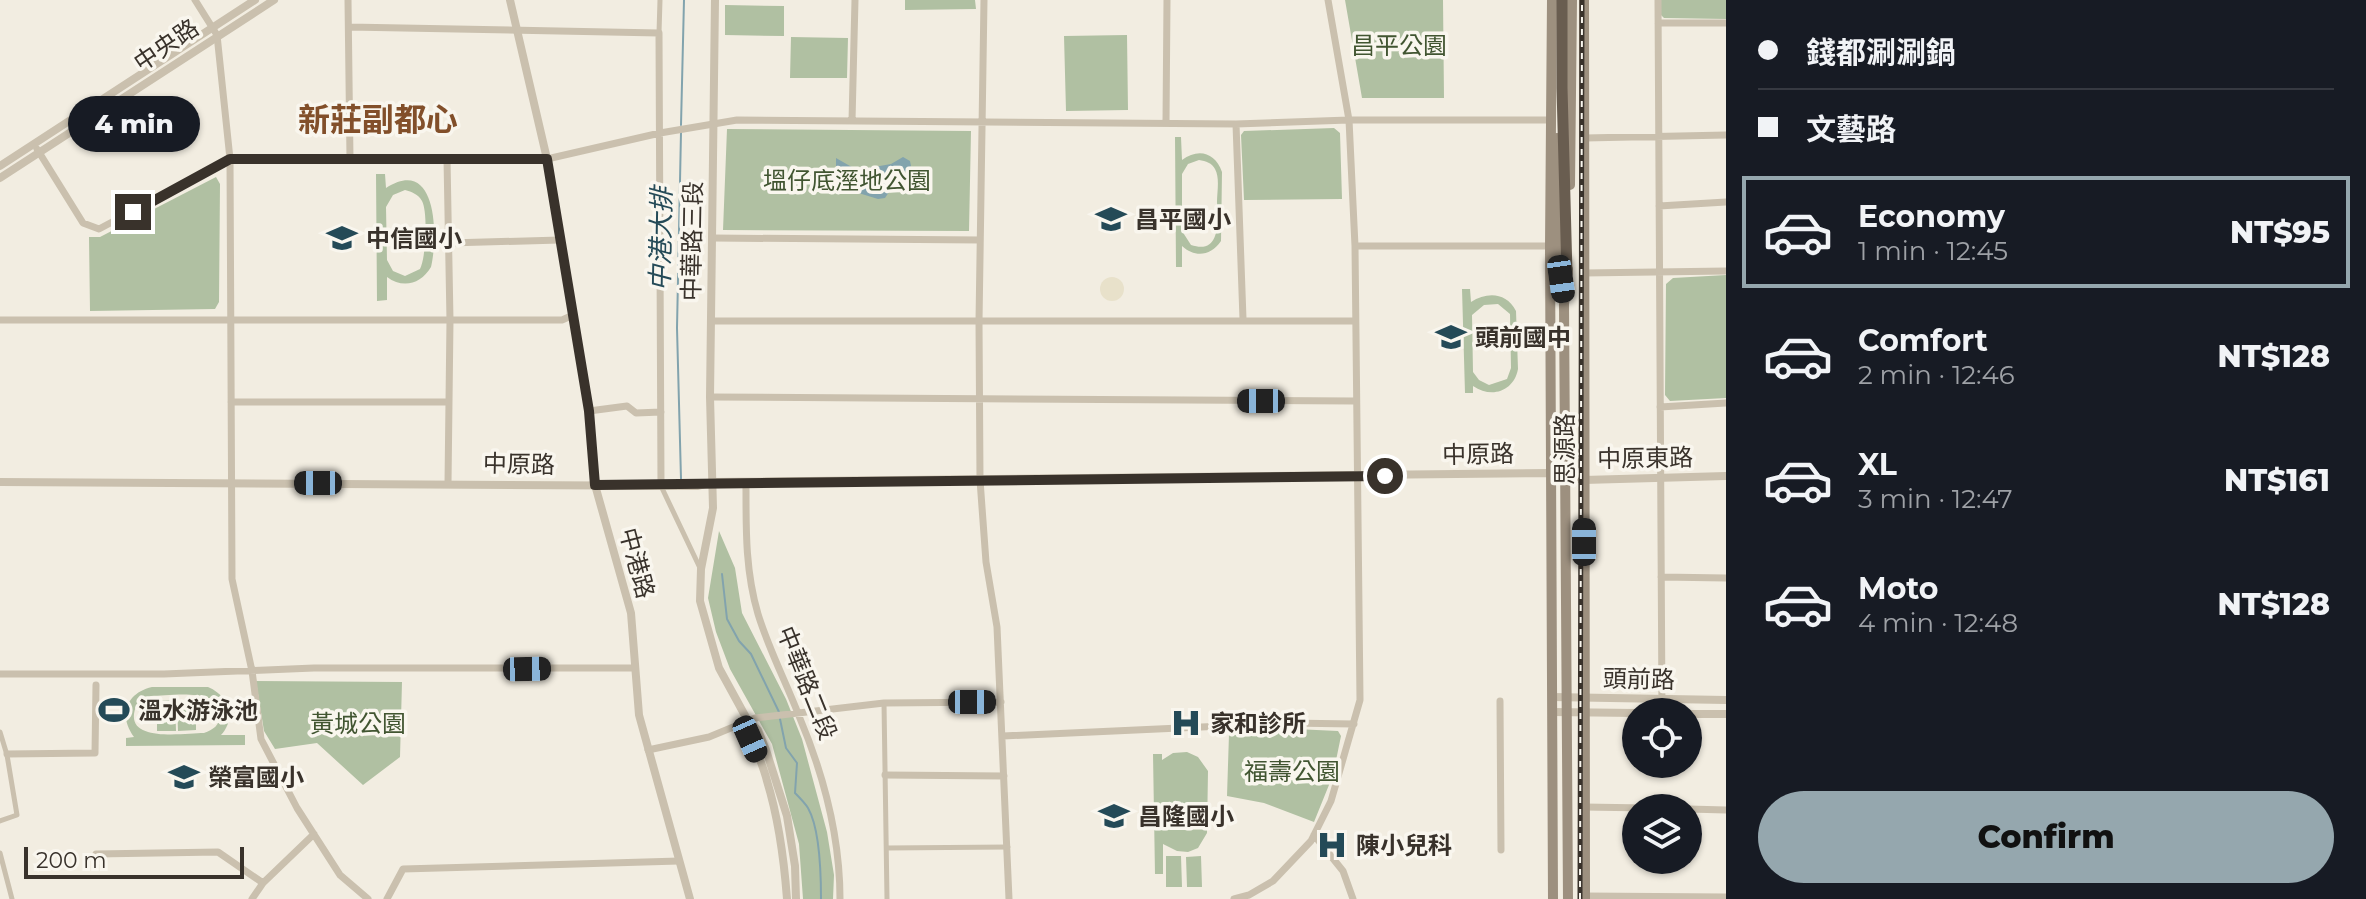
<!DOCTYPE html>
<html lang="en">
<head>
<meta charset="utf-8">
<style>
	body { margin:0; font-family:Montserrat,"Noto Sans TC",sans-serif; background:#242831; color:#f1f3f6; height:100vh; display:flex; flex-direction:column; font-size:30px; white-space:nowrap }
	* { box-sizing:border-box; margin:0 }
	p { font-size:26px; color:#9ea1a6 }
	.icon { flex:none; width:44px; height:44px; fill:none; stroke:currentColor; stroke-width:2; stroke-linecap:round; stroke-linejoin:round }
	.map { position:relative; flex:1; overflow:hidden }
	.drawer { display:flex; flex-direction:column; background:#171b24; width:640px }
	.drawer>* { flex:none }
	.banner { display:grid; align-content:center; height:176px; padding:0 32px; background:#171b24 }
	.tools { position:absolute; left:1622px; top:698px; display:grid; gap:16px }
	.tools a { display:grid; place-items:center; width:80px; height:80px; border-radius:50%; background:#171b24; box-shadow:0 2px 6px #0004; font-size:40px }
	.scale { position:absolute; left:24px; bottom:20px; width:220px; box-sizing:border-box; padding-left:8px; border:4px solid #39322b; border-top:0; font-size:22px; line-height:28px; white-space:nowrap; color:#39322b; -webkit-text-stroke:6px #f9f6ee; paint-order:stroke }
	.end { position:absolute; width:36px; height:36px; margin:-18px; border:10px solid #39322b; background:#fff; box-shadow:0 0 0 4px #fff }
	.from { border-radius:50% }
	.bubble { position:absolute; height:56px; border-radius:28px; background:#171b24; box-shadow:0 2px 6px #0004; font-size:26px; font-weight:800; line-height:56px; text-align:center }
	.car { position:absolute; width:24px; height:48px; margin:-24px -12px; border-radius:10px; box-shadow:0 0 6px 2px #0007; background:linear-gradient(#222 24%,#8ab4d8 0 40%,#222 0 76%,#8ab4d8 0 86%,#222 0) }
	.banner b { display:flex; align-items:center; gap:28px; height:76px; font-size:30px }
	.banner b+b { border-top:2px solid #363941 }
	.banner i { width:20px; height:20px; background:#f1f3f6 }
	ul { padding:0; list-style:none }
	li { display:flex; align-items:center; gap:24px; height:112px; margin:0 16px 12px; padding:0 16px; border:4px solid transparent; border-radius:0px }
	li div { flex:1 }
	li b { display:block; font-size:30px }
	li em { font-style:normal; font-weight:800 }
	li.selected { border-color:#95a7ae }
	li>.icon { width:72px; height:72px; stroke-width:1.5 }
	.action { display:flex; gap:16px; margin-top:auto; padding:16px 32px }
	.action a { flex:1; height:92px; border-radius:48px; background:#95a7ae; color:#111; font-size:32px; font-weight:800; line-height:92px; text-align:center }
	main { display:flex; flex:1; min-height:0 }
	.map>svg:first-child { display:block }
	.green { fill:#b0c0a2; fill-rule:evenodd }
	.plaza { fill:#e8e1ca }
	.water { fill:#82a3ad }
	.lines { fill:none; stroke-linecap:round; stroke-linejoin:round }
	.stream { stroke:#82a3ad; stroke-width:2 }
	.pedestrian { stroke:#cac0ae; stroke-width:5 }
	.minor { stroke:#cac0ae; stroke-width:7 }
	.tertiary { stroke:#cac0ae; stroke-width:8 }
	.secondary { stroke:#9d907f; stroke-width:10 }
	.trunk { stroke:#695d50; stroke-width:11 }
	.rail-casing { stroke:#39322b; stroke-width:5 }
	.rail { stroke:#f9f6ee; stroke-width:2; stroke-dasharray:6; stroke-linecap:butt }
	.route { stroke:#39322b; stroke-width:10 }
	.labels { text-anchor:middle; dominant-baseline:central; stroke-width:7; stroke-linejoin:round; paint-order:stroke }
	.street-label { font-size:24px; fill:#39322b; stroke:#f9f6ee }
	.park-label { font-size:24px; fill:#415531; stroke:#f9f6ee }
	.poi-label { font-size:24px; font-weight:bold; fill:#39322b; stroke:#f9f6ee; text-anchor:start }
	.water-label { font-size:26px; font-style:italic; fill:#244a57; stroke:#f9f6ee }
	.district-label { font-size:32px; font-weight:bold; fill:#824f2a; stroke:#f9f6ee }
</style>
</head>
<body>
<main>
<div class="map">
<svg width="1726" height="899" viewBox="0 0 1726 899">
	<rect width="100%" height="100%" fill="#f2ede1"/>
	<path class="green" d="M905,0H975L976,9L905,10Z
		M1345,0H1443L1444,98H1362Z
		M1661,0H1726V19L1664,18L1660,14Z
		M725,5L784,6V36L725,35Z
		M1127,35L1128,110L1066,111L1064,36Z
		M791,37L848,38L847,78H790Z
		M1334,128L1340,133L1342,199L1244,200L1241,135L1244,131Z
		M727,129L971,131L969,231L723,230Z
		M1175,137H1181L1182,160C1198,148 1215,152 1222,172L1221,241C1211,256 1195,258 1182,246V267H1176ZM1199,160C1206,161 1212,163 1215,169C1220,178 1217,192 1217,202C1218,221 1221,255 1191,245L1182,231V174L1188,164Z
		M376,174H385L386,188C438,155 438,238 431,267C421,284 403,289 387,277V300L377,301ZM405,190C412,192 418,194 422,201C428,212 426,258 420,269L405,276L393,271L387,260L386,207L393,195Z
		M216,177L220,184L219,302L215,309L90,311L89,237H100Z
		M1726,275V398L1670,401L1665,395L1666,284L1673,278Z
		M1462,289H1470L1471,302C1487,292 1506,292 1516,311L1518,369C1514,391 1492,399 1473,386V393H1465ZM1498,304L1510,314L1511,368L1507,379L1489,385L1479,380L1473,372L1472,315L1484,305Z
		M719,531L735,568L742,613L786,699L802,739L827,832L834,875L833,899H803L799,844L772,744L730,669L716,632L708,598Z
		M256,681L402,682L400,757L363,785L317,743L275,749L264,731Z
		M152,687H208C229,696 237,717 221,735H245V745L126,746V738L134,737C118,716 126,693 152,687ZM151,696C170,696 221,687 220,715C220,725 213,730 204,733C183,733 119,744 137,704Z
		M175,700L176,731H157V701Z
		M177,700H196V730L178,731Z
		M1295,729L1338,731L1341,736L1333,775L1314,822L1264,803L1227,796L1229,734Z
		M1187,752L1198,757L1208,771L1207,833L1198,848L1188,852L1177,851L1163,844V874H1155L1153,754H1162V760L1173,753Z
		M1166,856H1181L1182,887H1166Z
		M1201,856L1202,887H1187L1186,857Z"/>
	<path class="plaza" d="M1100 289a12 12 0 1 1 24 0a12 12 0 1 1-24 0Z"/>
	<path class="water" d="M903,157L910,161L911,166L899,177L885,198L878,199L852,191L841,194L838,191L842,174L836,167V158L857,170L891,164Z"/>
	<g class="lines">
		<path class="stream" d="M681,125L684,0
			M681,479L677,328L681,132
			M722,574L727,619L739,641L751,654L779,712
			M780,719L786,748L797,763L795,793C799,797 805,803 808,808C820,829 821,875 821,899"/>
		<path class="pedestrian" d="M659,33L660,0
			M661,486L700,568
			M884,703L887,899
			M0,732L7,755L17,815L0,821
			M887,848L1008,847
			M0,853L12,899"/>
		<path class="minor" d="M195,0L217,35L230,159L232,579L252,671L261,739L297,808L340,875L368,899
			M348,0L350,158
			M984,0L979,321L980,480L986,562L997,627L1009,899
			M1658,0L1662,712
			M1658,23H1726
			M349,27L659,33L661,485
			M852,121L855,0
			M1166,122L1167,0
			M1236,124L1243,319
			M1585,138L1726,135
			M37,149L83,223L99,229L230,159H547L660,133L737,120L1236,124L1349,120H1550
			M447,159L450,320L448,483
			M1659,206L1726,202
			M713,238L980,240
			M449,243L560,240
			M1355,246H1550
			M1584,273L1726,271
			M0,320H562L571,316
			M711,321H1355
			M710,397L1355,401
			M231,402H449
			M1660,407L1726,403
			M589,411L627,406L636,413L661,412
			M746,482C746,527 745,570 758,614C769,650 786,682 799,716C823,773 840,837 840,899
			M1661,577L1726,578
			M0,674H164L314,668H635
			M1500,701L1501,850
			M1003,736L1288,723L1354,724
			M648,750L709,737L755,718L884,703L1001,702
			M7,754L95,753L96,685
			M885,775L1004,776
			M1584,807L1647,808
			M1688,809L1726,810
			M1314,835L1343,871L1353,899
			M96,854L218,852L263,883
			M1585,896L1726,897
			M252,899L263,883L314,834
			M387,899L403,869L679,861
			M1234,899L1249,895L1273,881L1311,841L1331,801L1360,700L1355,246L1349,120L1328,0"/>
		<path class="tertiary" d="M510,0L547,159L589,411L595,485L631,613L639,715L690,899
			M715,0L710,397L713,508L701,569L700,601L719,668L748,721L758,730L766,750L787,816L795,866L796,899
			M0,166L255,0
			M0,178L274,0
			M0,482L697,486L713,482L1550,473L1584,480L1726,476
			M1552,697L1726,700
			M1552,712L1636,713
			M1688,714H1726
			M748,721C751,743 762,760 767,781C779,820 784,859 787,899"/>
		<path class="secondary" d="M1552,0L1550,246L1553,899
			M1584,0L1585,899
			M1557,138V255L1562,285
			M1570,185L1572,0
			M1568,269L1564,304L1568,899"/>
		<path class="trunk" d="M1562,0V88L1567,274"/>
		<g class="rail-casing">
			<path id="rail" d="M1580,899L1582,0"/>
		</g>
		<use href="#rail" class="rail"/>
	</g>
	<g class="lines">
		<path class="route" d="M133,212L230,159H547L589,411L595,485L1385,476"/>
	</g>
	<defs>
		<g id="school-bare" transform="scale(2.4)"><path d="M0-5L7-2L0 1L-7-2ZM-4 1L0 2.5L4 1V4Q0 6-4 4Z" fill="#244a57" stroke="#f9f6ee" stroke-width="2.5" paint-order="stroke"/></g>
		<g id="stadium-bare" transform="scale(2.4)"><path d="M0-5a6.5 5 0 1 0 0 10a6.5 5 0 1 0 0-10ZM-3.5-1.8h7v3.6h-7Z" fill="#244a57" stroke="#f9f6ee" stroke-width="2.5" paint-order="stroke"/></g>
		<g id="hospital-bare" transform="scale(2.4)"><path d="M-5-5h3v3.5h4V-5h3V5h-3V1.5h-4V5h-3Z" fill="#244a57" stroke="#f9f6ee" stroke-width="2.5" paint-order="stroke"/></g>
	</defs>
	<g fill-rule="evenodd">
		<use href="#school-bare" x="1111" y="219"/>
		<use href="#school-bare" x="342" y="238"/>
		<use href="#school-bare" x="1451" y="337"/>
		<use href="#stadium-bare" x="114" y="710"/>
		<use href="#hospital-bare" x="1186" y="723"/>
		<use href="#school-bare" x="184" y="777"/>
		<use href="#school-bare" x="1114" y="816"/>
		<use href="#hospital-bare" x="1332" y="845"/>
	</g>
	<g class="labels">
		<g class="street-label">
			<text transform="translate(166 45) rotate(-34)">中央路</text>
			<text transform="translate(692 241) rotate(-89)">中華路三段</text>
			<text transform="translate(1564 449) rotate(-90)">思源路</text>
			<text transform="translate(1478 454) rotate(-1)">中原路</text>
			<text transform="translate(1645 458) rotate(-1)">中原東路</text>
			<text transform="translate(519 464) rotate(1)">中原路</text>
			<text transform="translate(637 563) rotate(75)">中港路</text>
			<text transform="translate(1639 679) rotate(1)">頭前路</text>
			<text transform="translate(807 683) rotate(68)">中華路二段</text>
		</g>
		<g class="park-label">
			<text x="1399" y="45">昌平公園</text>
			<text x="847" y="180">塭仔底溼地公園</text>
			<text x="358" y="723">黃城公園</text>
			<text x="1292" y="771">福壽公園</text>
		</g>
		<g class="poi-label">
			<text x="1135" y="219">昌平國小</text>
			<text x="366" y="238">中信國小</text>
			<text x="1475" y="337">頭前國中</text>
			<text x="138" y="710">溫水游泳池</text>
			<text x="1210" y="723">家和診所</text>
			<text x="208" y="777">榮富國小</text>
			<text x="1138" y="816">昌隆國小</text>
			<text x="1356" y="845">陳小兒科</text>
		</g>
		<g class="water-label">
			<text transform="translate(661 239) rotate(-89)">中港大排</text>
		</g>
		<g class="district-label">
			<text x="378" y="119">新莊副都心</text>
		</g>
	</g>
</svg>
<div class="tools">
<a><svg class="icon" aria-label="locate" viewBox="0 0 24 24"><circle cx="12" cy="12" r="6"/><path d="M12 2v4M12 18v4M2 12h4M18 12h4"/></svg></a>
<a><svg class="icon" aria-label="layers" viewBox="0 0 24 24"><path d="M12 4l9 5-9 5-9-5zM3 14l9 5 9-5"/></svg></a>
</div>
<div class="scale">200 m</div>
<i class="end from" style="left:1385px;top:476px"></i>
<i class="end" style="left:133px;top:212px"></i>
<div class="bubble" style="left:68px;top:96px;width:132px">4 min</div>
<i class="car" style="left:1561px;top:279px;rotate:172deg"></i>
<i class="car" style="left:1261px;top:401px;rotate:270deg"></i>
<i class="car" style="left:318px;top:483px;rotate:270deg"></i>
<i class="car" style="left:1584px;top:542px;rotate:0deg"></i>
<i class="car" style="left:527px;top:669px;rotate:89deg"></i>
<i class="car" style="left:972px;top:702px;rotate:90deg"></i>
<i class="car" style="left:750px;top:739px;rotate:156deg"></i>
</div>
<section class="drawer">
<div class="banner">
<b><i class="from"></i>錢都涮涮鍋</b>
<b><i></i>文藝路</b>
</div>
<ul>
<li class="selected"><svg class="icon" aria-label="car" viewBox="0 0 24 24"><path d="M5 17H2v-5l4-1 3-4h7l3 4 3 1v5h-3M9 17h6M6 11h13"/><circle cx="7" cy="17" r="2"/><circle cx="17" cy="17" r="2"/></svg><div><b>Economy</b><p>1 min · 12:45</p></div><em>NT$95</em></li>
<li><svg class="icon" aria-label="car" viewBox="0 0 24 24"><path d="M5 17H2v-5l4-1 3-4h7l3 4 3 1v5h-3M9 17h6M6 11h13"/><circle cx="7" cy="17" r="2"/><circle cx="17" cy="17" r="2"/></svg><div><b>Comfort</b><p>2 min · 12:46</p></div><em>NT$128</em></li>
<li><svg class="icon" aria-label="car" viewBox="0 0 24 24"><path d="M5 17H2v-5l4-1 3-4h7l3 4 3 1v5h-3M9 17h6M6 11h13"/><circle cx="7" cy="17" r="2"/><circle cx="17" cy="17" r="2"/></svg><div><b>XL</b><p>3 min · 12:47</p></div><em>NT$161</em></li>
<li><svg class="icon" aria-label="car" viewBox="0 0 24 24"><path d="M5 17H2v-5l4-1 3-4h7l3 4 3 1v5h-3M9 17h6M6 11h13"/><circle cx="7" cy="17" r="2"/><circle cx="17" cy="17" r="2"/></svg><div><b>Moto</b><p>4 min · 12:48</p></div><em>NT$128</em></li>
</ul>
<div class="action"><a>Confirm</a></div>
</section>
</main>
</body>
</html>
